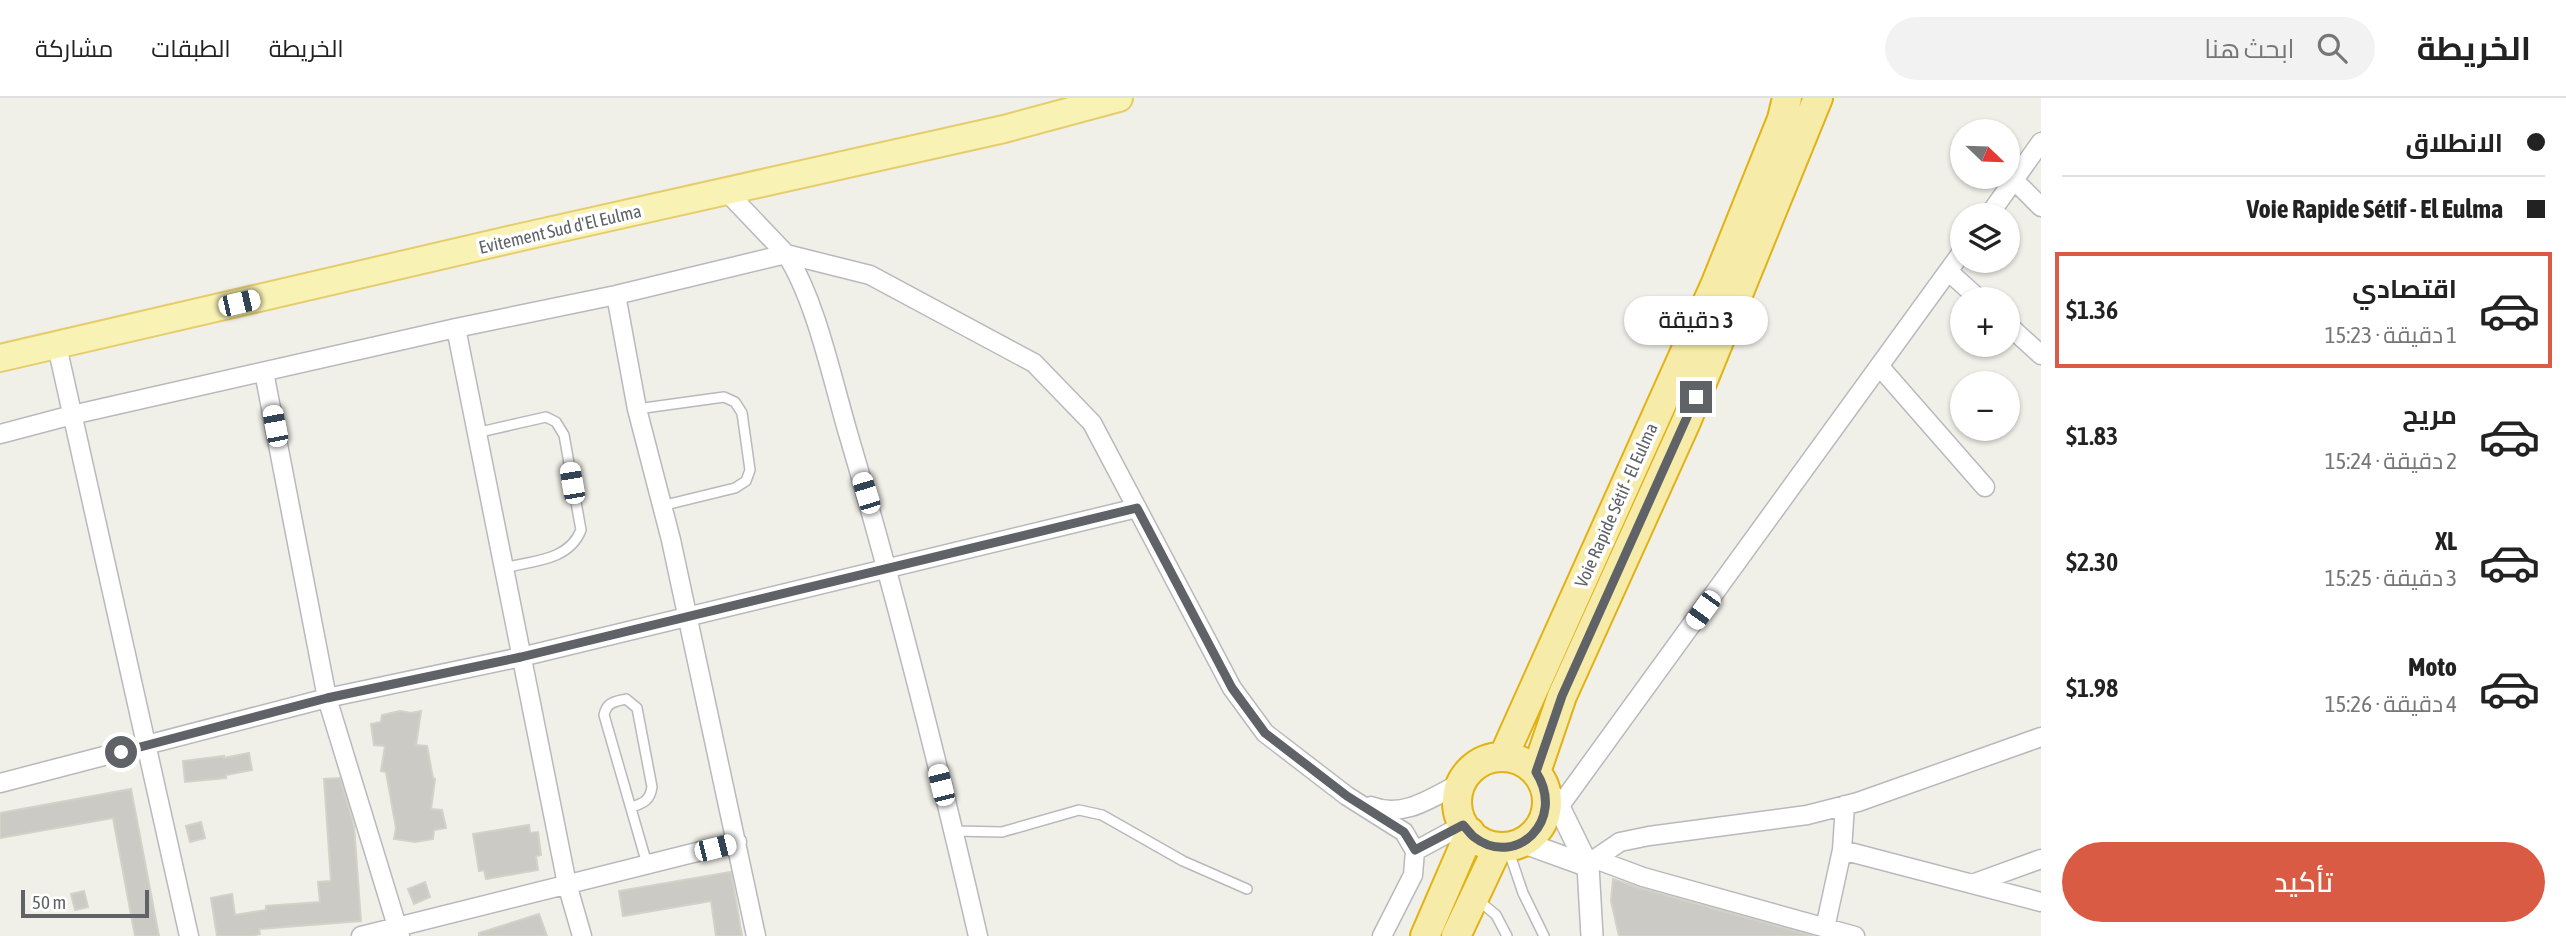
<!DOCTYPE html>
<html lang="ar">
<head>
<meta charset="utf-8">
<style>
	body { margin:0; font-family:"Asap Condensed",Cairo,sans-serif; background:#f2f2f2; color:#222; direction:rtl; height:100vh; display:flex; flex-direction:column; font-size:26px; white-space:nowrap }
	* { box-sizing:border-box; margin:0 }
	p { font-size:23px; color:#767676 }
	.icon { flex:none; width:38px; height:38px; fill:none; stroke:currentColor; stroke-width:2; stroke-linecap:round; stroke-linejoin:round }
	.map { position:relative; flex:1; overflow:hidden; direction:ltr }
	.sheet { display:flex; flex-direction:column; background:#fff; width:525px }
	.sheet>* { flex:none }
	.hud { display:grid; align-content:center; height:154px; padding:0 21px; background:#fff }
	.needle { width:46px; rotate:113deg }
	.tools { position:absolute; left:1950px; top:21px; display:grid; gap:14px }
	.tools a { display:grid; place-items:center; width:70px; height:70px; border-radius:50%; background:#fff; box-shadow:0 2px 5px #0004; font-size:35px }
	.scale { position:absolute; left:21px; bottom:18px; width:128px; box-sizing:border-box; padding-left:7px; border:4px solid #5f6266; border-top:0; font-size:19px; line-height:24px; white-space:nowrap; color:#5f6266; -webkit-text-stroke:5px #fff; paint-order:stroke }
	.end { position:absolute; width:32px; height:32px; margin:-16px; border:9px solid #5f6266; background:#fff; box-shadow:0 0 0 4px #fff }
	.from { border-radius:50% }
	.bubble { position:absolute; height:49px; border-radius:24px; background:#fff; box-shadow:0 2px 5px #0004; font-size:23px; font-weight:600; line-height:49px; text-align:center; direction:rtl }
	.car { position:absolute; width:21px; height:42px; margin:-21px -10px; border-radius:9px; box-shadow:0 0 5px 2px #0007; background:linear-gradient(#fff 24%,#345 0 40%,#fff 0 76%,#345 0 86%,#fff 0) }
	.hud b { display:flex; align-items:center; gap:24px; height:66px; font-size:26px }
	.hud b+b { border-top:2px solid #e0e0e0 }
	.hud i { width:18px; height:18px; background:#222 }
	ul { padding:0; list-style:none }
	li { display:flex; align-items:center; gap:21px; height:116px; margin:0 14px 10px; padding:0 7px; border:4px solid transparent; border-radius:0px }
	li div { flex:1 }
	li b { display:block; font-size:26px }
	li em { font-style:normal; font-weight:600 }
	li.on { border-color:#da5b43 }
	li>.icon { width:63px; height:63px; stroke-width:1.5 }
	.action { display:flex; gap:14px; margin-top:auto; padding:14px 21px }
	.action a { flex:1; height:80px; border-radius:42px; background:#da5b43; color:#fff; font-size:28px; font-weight:600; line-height:80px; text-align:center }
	header { display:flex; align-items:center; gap:42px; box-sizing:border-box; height:98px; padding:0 35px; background:#fff; border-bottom:2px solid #e0e0e0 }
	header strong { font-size:33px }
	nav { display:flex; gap:38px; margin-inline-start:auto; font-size:24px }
	.search { width:490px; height:63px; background:#f2f2f2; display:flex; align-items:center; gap:18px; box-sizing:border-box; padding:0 24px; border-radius:38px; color:#767676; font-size:26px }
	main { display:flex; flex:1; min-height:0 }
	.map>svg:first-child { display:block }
	.building { fill:#cbcac4; stroke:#d4d1c7; stroke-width:2 }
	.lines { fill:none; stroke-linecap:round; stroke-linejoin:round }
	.service-casing { stroke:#b8b9bd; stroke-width:12 }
	.minor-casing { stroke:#b8b9bd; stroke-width:21 }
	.tertiary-casing { stroke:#b8b9bd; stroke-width:24 }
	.primary-casing { stroke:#e5cd6b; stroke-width:30 }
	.trunk-casing { stroke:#e2b215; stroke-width:32 }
	.service { stroke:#fff; stroke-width:9 }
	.minor { stroke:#fff; stroke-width:18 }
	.tertiary { stroke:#fff; stroke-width:21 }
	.primary { stroke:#f8f2b5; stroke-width:26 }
	.trunk { stroke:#f6eba8; stroke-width:28 }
	.route { stroke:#5f6266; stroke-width:9 }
	.labels { text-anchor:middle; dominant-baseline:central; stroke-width:7; stroke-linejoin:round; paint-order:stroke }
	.street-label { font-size:18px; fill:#5f6266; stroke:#fff }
</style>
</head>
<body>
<header>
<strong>الخريطة</strong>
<div class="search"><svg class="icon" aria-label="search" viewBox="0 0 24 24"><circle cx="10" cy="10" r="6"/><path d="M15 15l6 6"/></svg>ابحث هنا</div>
<nav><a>الخريطة</a><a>الطبقات</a><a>مشاركة</a></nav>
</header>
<main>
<section class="sheet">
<div class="hud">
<b><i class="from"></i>الانطلاق</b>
<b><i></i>Voie Rapide Sétif - El Eulma</b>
</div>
<ul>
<li class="on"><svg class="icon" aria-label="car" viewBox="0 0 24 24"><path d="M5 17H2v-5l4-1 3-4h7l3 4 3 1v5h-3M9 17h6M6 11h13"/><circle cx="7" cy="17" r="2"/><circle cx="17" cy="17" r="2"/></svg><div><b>اقتصادي</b><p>1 دقيقة · 15:23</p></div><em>$1.36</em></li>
<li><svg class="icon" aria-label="car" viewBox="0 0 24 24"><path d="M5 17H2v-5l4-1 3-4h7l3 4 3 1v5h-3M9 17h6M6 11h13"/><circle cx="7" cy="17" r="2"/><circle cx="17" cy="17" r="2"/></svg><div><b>مريح</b><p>2 دقيقة · 15:24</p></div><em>$1.83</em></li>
<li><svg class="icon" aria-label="car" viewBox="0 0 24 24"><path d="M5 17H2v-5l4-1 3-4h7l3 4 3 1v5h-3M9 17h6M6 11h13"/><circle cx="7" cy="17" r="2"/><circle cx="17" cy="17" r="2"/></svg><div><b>XL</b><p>3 دقيقة · 15:25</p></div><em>$2.30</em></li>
<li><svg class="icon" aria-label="car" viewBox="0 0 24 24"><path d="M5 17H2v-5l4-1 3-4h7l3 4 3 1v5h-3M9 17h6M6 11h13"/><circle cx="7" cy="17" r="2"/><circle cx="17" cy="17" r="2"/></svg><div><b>Moto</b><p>4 دقيقة · 15:26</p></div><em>$1.98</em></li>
</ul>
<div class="action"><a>تأكيد</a></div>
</section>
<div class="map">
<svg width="2041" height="838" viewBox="0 0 2041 838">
	<rect width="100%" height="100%" fill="#f0efe8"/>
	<path class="building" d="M400,613L411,615L421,613L416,647L427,648L433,680L435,681L431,711L442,712L446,730L434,732L433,741L415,744L394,741L396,730L386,674L381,673L385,648L374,647L371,626L381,624L382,617Z
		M249,655L252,672L226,677V680L185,684L183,663L224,658V660Z
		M340,680L354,728L361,823L259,831L260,836L251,838H217L211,800L232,796L235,817L266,812V808L320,804L318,784L331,783L324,681Z
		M131,691L159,838H135L113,720L0,740V715Z
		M201,724L205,740L190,744L186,728Z
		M529,727L530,735L538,734L541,757L536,758L538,772L486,781L484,772L479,773L473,736Z
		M731,774L742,838H716L711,803L623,818L619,793Z
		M1613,781L1640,790L1813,838H1619L1611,803Z
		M425,784L430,799L414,806L408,791Z
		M84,793L88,809L75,812L71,796Z
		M539,816L547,838H479V835Z"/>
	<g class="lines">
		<g class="service-casing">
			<path id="service" d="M637,311L724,299L735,304L742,315L750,372L746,383L735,390L661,408
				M476,335L546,319L556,324L564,337L581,432C569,463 532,463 503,470
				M632,709C644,705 650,702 652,689L637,610L626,601C614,604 607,604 604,617L647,766
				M954,733L1002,734L1079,712L1102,717L1183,763L1247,791
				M1507,748L1523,795L1544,838
				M1478,802L1496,817L1507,838"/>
		</g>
		<g class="minor-casing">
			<path id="minor" d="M2014,82L2041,109
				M726,93L786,156L870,177L1034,265L1092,325L1232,590L1265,635L1347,698L1404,734L1415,753L1413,777L1382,838
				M1989,117L2041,44
				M1948,173L1979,201
				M616,197L637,311L671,442L756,838
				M2007,226L2041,257
				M456,230L567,786L582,838
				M57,248L189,838
				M1880,269L1985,389
				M264,274L327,600L400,838
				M0,336L72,317L456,230L616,197L786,156C816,202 832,281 848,335C897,501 939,669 978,838
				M0,685L327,600L521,559L1137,410
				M1371,708C1404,721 1433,699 1462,684
				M1559,709L1962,154
				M1842,752L2041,804
				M1415,753L1463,727
				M1595,761L1620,744L1649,738L1807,717L1858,704L2041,639
				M1588,768L1595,761L1643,779L1855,838
				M1972,786L2041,761
				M1825,830L1842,752L1845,707
				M361,838L737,744"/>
		</g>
		<g class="tertiary-casing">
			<path id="tertiary" d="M1544,686L1559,709L1588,768L1592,838
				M1522,744L1588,768"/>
		</g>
		<g class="primary-casing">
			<path id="primary" d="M0,260L526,138L1004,31L1119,0"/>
		</g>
		<g class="trunk-casing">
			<path id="trunk" d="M1504,657L1716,185L1782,21L1787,0
				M1457 704a45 45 0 1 1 90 0a45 45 0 1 1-90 0Z
				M1536,674L1562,598L1686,324L1818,0
				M1425,838L1470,734
				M1456,838L1498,749"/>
		</g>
		<use href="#service" class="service"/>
		<use href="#minor" class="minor"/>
		<use href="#tertiary" class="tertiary"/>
		<use href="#primary" class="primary"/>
		<use href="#trunk" class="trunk"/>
	</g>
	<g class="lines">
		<path class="route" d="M121,654L327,600L521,559L1137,410L1232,590L1265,635L1347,698L1404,734L1415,752L1463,727C1467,731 1470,736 1474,739C1515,771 1567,723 1536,674L1562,598L1696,299"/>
	</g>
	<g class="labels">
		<g class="street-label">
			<text transform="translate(560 131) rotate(-13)">Evitement Sud d'El Eulma</text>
			<text transform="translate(1616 407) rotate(-66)">Voie Rapide Sétif - El Eulma</text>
		</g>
	</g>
</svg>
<div class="tools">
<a><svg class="needle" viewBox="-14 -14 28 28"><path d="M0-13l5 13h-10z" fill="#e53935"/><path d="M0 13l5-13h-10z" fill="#767676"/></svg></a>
<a><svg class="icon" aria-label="layers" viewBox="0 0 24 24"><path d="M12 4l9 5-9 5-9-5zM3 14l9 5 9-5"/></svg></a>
<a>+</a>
<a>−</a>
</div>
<div class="scale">50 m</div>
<i class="end from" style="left:121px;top:654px"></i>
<i class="end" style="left:1696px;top:299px"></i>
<div class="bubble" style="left:1624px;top:198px;width:144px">3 دقيقة</div>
<i class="car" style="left:239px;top:205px;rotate:77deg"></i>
<i class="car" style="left:275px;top:328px;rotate:349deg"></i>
<i class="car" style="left:572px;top:385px;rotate:350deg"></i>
<i class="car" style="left:866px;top:395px;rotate:343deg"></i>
<i class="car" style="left:1703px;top:512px;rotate:216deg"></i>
<i class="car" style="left:941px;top:687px;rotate:346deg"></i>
<i class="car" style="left:715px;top:750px;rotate:76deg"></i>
</div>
</main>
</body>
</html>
